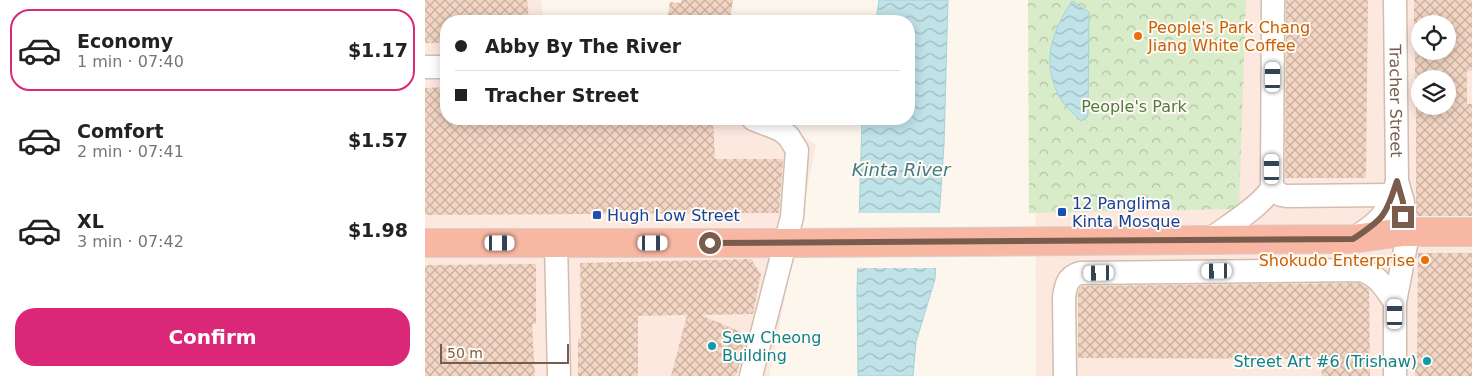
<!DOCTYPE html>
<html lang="en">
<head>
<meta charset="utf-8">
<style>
	body { margin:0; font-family:"DejaVu Sans",sans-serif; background:#f2f2f2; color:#222; height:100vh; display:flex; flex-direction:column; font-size:19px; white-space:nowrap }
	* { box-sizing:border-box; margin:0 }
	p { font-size:16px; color:#767676 }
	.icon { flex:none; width:28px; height:28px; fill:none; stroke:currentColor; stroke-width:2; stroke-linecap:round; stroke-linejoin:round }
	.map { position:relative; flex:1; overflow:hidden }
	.side { display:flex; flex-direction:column; background:#fff; width:425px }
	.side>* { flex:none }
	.hud { position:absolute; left:15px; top:15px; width:475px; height:110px; border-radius:20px; box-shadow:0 2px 12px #0003; display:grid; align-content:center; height:110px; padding:0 15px; background:#fff }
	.controls { position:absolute; left:986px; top:15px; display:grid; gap:10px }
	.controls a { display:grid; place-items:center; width:45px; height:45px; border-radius:50%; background:#fff; box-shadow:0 2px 12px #0003; font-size:25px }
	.scale { position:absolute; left:15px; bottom:12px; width:129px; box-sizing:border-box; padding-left:5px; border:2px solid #7a5c4d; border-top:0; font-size:14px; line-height:18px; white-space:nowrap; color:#7a5c4d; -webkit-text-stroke:4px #fffaf3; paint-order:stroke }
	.end { position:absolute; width:22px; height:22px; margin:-11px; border:6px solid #7a5c4d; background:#fff; box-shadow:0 0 0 2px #fff }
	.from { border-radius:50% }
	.car { position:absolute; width:15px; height:30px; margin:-15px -8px; border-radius:6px; box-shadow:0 0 4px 1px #0007; background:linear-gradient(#fff 24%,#345 0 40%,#fff 0 76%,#345 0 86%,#fff 0) }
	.hud b { display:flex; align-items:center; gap:18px; height:48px; font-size:19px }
	.hud b+b { border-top:1px solid #e0e0e0 }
	.hud i { width:12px; height:12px; background:#222 }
	ul { padding:9px 0 0; list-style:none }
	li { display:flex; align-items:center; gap:15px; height:82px; margin:0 10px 8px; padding:0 5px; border:2px solid transparent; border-radius:20px }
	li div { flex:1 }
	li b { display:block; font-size:19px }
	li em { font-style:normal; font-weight:600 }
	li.selected { border-color:#db2777 }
	li>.icon { width:45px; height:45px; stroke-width:1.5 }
	.action { display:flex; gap:10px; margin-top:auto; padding:10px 15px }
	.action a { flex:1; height:58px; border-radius:20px; background:#db2777; color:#fff; font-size:20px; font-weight:600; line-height:58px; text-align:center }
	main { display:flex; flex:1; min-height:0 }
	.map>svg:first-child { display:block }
	.commercial { fill:#fde8e0; fill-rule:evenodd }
	.forest { fill:url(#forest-crowns) }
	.water { fill:url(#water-waves); stroke:#a5d3da }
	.pier { fill:#fdf6ec }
	.building { fill:url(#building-cross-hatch) }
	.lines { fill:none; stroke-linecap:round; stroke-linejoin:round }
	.minor-casing { stroke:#d1beb0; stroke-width:25 }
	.highway-casing { stroke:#dad1cd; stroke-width:30 }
	.minor { stroke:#fff; stroke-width:22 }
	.highway { stroke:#f7b7a3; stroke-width:28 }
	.route { stroke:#7a5c4d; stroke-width:6 }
	.food-dot { fill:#e8710a; stroke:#fffaf3; stroke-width:2 }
	.transit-dot { fill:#1a4fb4; stroke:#fffaf3; stroke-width:2 }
	.culture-dot { fill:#0f9aa8; stroke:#fffaf3; stroke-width:2 }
	.labels { text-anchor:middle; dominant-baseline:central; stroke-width:4; stroke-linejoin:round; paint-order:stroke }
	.food-label { font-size:16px; fill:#c56008; stroke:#fffaf3; text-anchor:start }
	.street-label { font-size:16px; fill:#7a5c4d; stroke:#fffaf3 }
	.park-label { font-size:16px; fill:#537a41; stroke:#fffaf3 }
	.transit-label { font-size:16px; fill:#164399; stroke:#fffaf3; text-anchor:start }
	.culture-label { font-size:16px; fill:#0d838f; stroke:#fffaf3; text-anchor:start }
	.water-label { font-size:18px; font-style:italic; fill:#437c86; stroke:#fffaf3 }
</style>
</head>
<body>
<main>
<section class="side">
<ul>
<li class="selected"><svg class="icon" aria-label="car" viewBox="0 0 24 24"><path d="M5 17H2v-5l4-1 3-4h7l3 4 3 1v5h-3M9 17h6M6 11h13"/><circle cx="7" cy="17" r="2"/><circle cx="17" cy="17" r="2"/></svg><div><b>Economy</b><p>1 min · 07:40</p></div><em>$1.17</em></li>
<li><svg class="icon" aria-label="car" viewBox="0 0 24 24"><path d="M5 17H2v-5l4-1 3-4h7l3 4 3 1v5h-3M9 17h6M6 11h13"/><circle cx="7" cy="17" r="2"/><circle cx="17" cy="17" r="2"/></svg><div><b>Comfort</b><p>2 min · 07:41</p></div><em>$1.57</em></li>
<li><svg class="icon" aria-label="car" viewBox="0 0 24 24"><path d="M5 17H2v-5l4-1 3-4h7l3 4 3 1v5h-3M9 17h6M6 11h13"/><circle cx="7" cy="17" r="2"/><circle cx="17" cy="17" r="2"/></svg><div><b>XL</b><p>3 min · 07:42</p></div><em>$1.98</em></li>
</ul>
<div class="action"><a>Confirm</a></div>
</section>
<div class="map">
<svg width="1047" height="376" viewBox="0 0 1047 376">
	<defs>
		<pattern id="forest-crowns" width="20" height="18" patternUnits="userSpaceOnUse" patternTransform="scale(1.25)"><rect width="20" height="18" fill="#d8ecc9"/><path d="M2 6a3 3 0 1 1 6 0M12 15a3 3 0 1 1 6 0" fill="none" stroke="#b4c2a5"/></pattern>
		<pattern id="water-waves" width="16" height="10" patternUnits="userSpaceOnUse" patternTransform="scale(1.25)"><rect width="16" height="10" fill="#bfe3e8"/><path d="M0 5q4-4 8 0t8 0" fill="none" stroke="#a0bbbe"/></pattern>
		<pattern id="building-cross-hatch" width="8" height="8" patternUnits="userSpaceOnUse" patternTransform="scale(1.25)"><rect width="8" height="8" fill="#f3d5c3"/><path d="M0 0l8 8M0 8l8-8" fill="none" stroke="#cab0a1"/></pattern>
	</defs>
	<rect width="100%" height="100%" fill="#fdf6ec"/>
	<path class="commercial" d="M0,0H116L119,21H21V119H347L366,128L391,145L344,376H0Z
		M610,0H1047V376H611ZM995,24H1022V51H995ZM995,79H1022V106H995Z"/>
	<path class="forest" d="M603,0H821L814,209L604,213Z"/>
	<path class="water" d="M454,0H523L519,145L510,279L491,342L488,376H433L432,291L437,119H484V21H451Z
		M647,1L664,12L663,116L656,121C648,113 638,105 633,94C616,60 628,30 647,1Z"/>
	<path class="pier" d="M432,213H517L513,268H430Z"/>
	<path class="building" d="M0,0H102L104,21H21V43H0Z
		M256,0H308L305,21H255L256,16L243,15L245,2L256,3Z
		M861,0H943L941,178H860Z
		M989,0H1047V71H1042V104H1047V216H991V106H1022V79H990V51H1022V24H989Z
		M21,87V119H288L290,159H358L354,213L0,215V88Z
		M993,253H1047V376H990V360H992Z
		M326,259L336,274L328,314L276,315L323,335L311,376H246L262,315L213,316V376H153V338H156L155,263Z
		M111,264V324H107L110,376H0V265Z
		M934,283L944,289L945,376H897L896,359L653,358V294L654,288L658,286Z"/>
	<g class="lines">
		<g class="minor-casing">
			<g id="minor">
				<path id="s1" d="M970,0L972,181L978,202V232"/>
				<path d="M0,67H21"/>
				<path d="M847,188L856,195L862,196L967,195"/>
				<path d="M928,239C958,220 961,215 972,182"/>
				<path d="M784,240C803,226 835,207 847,188L848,0"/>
				<path d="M131,243L134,376"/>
				<path d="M326,376L367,217L372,150L364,137L356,130L328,119"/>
				<path d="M640,376L639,297C641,285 642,277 655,273L936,270C954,276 959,287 970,302"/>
				<path d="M970,376V302L981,245"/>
			</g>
		</g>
		<g class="highway-casing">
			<path id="highway" d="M0,243H375L928,239L978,232H1047"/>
		</g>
		<use href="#minor" class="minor"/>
		<use href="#highway" class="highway"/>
	</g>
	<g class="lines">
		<path class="route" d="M285,243L928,239C960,218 960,216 972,181L978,202V217"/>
	</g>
	<g class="food-dot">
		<circle cx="713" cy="36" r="5"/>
		<circle cx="1000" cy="260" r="5"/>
	</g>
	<g class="transit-dot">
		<rect x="632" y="207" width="10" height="10" rx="2.5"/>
		<rect x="167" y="210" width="10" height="10" rx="2.5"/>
	</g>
	<g class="culture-dot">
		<circle cx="287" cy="346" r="5"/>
		<circle cx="1002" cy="361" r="5"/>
	</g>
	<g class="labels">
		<g class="food-label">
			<text x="723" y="27">People's Park Chang<tspan x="723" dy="18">Jiang White Coffee</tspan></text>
			<text x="990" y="260" text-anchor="end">Shokudo Enterprise</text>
		</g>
		<g class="street-label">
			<text stroke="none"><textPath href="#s1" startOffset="101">Tracher Street</textPath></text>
		</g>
		<g class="park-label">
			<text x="709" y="106">People's Park</text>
		</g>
		<g class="transit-label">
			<text x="647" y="203">12 Panglima<tspan x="647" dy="18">Kinta Mosque</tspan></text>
			<text x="182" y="215">Hugh Low Street</text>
		</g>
		<g class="culture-label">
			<text x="297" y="337">Sew Cheong<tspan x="297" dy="18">Building</tspan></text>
			<text x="992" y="361" text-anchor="end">Street Art #6 (Trishaw)</text>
		</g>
		<g class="water-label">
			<text x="476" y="169">Kinta River</text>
		</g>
	</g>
</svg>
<div class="controls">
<a><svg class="icon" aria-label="locate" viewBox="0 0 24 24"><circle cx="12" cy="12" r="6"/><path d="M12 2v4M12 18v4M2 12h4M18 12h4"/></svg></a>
<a><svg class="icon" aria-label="layers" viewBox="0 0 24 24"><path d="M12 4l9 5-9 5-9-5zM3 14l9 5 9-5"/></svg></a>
</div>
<div class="scale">50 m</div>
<i class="end from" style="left:285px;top:243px"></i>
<i class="end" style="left:978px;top:217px"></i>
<i class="car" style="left:848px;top:77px;rotate:0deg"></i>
<i class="car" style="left:847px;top:169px;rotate:0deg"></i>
<i class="car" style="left:75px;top:243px;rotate:90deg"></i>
<i class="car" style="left:228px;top:243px;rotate:90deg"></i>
<i class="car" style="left:792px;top:271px;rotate:269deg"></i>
<i class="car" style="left:674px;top:273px;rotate:269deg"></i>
<i class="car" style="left:970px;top:314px;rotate:0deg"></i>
<div class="hud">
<b><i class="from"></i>Abby By The River</b>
<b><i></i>Tracher Street</b>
</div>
</div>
</main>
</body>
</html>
